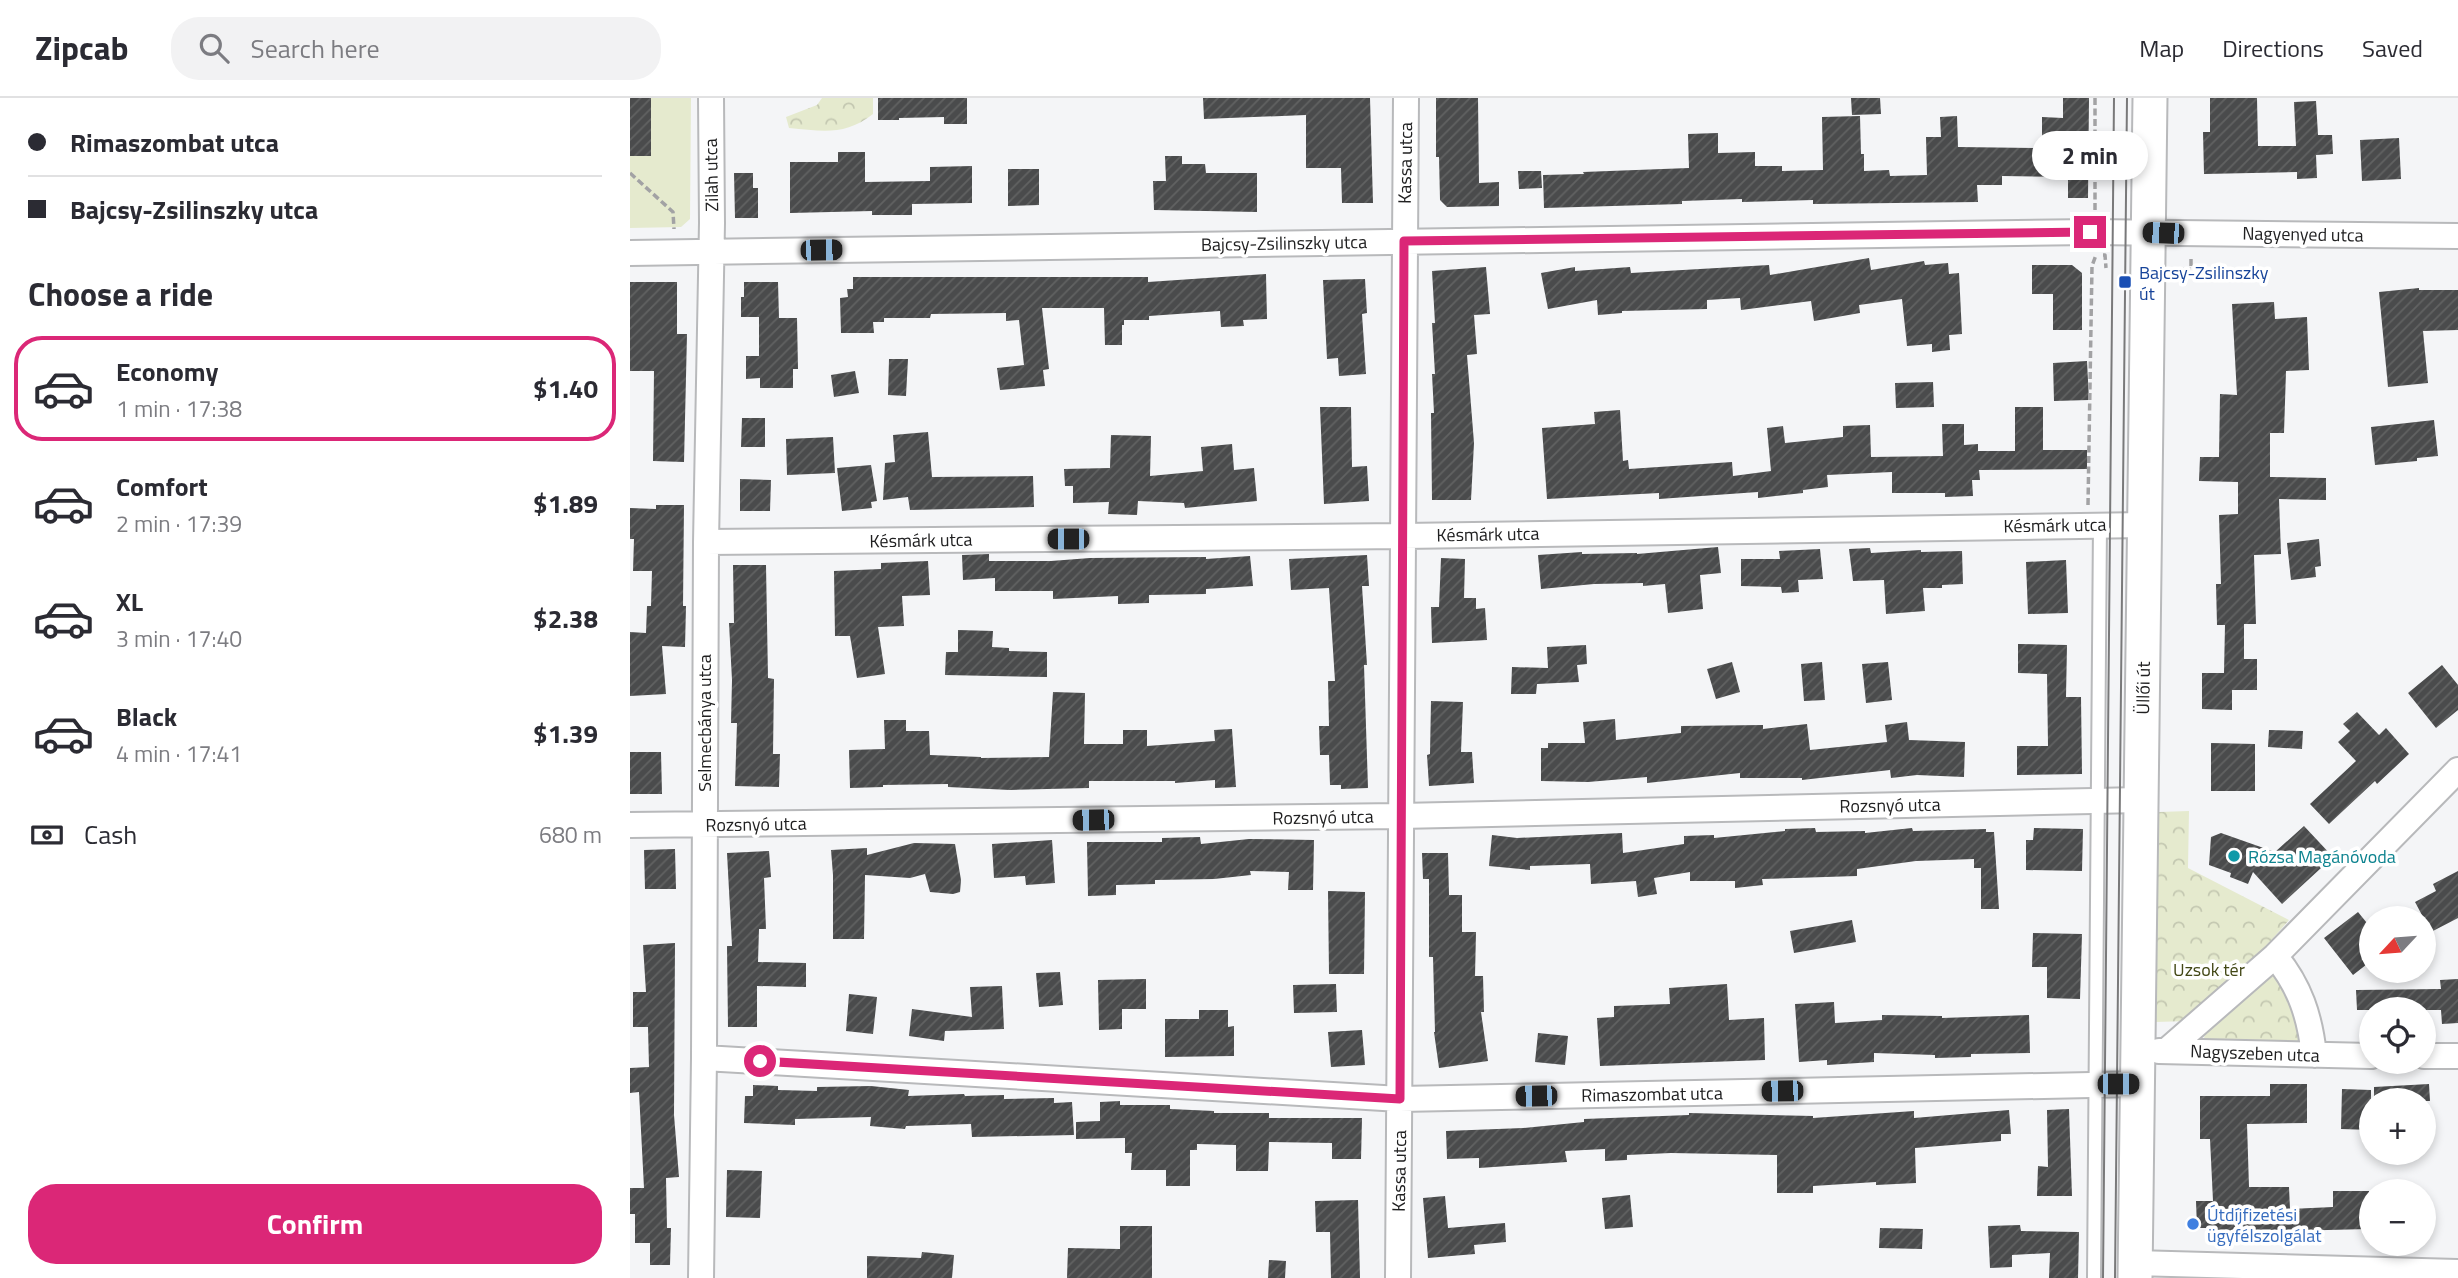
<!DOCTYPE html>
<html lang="en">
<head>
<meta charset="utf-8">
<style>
	body { margin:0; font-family:"Titillium Web",sans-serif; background:#f2f2f3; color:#2b2b33; height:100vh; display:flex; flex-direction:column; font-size:26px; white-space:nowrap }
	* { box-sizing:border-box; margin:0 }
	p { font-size:23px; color:#7c7c81 }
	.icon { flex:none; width:38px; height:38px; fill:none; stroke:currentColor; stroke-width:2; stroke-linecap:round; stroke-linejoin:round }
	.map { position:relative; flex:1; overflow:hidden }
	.drawer { display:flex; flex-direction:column; background:#fff; width:630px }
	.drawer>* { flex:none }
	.top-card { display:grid; align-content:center; height:154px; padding:0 28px; background:#fff }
	.needle { width:46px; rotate:244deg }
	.fabs { position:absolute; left:1729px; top:808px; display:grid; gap:14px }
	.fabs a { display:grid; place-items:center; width:77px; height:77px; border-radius:50%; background:#fff; box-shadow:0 4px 10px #0003; font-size:35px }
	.end { position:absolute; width:32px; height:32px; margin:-16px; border:9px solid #db2777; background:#fff; box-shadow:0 0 0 4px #fff }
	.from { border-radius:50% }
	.bubble { position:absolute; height:49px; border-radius:24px; background:#fff; box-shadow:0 4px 10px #0003; font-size:23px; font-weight:700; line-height:49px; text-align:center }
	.car { position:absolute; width:21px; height:42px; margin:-21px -10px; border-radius:9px; box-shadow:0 0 5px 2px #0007; background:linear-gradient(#222 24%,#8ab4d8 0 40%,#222 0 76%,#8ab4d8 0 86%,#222 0) }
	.top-card b { display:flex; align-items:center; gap:24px; height:66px; font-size:26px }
	.top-card b+b { border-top:2px solid #e1e1e2 }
	.top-card i { width:18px; height:18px; background:#2b2b33 }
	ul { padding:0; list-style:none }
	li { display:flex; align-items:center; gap:21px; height:105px; margin:0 14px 10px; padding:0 14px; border:4px solid transparent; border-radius:28px }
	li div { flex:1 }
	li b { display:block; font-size:26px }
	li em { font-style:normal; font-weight:700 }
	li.current { border-color:#db2777 }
	li>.icon { width:63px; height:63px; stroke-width:1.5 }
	h2 { padding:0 28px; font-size:32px; line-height:84px }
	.pay { display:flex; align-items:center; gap:18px; height:77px; padding:0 28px; font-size:26px }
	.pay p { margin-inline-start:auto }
	.button { display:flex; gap:14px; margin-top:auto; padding:14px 28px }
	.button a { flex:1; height:80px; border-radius:28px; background:#db2777; color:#fff; font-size:28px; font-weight:700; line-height:80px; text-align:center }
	header { display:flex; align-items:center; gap:42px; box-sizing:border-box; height:98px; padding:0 35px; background:#fff; border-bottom:2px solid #e1e1e2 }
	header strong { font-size:33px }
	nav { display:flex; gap:38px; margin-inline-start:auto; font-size:24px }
	.search { width:490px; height:63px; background:#f2f2f3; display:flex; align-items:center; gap:18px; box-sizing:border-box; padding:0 24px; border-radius:28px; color:#7c7c81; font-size:26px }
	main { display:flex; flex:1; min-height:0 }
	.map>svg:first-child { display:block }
	.forest { fill:url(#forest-crowns) }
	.garden { fill:#e5eace }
	.building { fill:url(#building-hatch) }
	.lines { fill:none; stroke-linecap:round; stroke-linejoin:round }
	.lane-casing { stroke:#b8b9bb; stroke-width:16 }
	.street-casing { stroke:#b8b9bb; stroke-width:28 }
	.secondary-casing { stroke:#b8b9bb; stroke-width:37 }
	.path { stroke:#a2a2a4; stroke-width:3.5; stroke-dasharray:7 3.5; stroke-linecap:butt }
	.lane { stroke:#fff; stroke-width:12 }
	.street { stroke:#fff; stroke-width:24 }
	.secondary { stroke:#fff; stroke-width:33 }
	.tram { stroke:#79797a; stroke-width:2 }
	.route { stroke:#db2777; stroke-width:9 }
	.transit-dot { fill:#1a4fb4; stroke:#fff; stroke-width:2.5 }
	.culture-dot { fill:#0f9aa8; stroke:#fff; stroke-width:2.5 }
	.shop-dot { fill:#3f7fe0; stroke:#fff; stroke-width:2.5 }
	.labels { text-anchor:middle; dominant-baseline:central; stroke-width:7; stroke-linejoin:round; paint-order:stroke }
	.street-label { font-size:18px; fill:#202021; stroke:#fff }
	.transit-label { font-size:18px; fill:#164399; stroke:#fff; text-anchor:start }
	.culture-label { font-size:18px; fill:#0d838f; stroke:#fff; text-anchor:start }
	.park-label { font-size:18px; fill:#424715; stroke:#fff }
	.shop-label { font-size:18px; fill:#366cbe; stroke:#fff; text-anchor:start }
</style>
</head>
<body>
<header>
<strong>Zipcab</strong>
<div class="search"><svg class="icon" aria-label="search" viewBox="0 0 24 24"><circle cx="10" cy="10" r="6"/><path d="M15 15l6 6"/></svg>Search here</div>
<nav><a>Map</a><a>Directions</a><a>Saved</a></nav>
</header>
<main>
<section class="drawer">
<div class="top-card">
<b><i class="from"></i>Rimaszombat utca</b>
<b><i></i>Bajcsy-Zsilinszky utca</b>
</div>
<h2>Choose a ride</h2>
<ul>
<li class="current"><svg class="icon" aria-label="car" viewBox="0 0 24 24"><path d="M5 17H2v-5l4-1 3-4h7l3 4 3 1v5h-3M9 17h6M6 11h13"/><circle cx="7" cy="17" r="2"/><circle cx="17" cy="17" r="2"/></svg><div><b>Economy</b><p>1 min · 17:38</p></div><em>$1.40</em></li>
<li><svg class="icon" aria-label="car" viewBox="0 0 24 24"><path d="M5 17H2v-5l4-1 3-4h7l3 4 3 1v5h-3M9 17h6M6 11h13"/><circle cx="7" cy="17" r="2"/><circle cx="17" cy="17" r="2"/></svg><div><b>Comfort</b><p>2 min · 17:39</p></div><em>$1.89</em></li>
<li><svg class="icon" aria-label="car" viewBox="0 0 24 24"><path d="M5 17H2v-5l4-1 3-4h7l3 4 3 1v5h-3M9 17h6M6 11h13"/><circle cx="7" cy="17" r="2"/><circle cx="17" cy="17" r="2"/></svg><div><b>XL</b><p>3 min · 17:40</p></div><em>$2.38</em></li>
<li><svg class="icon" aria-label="car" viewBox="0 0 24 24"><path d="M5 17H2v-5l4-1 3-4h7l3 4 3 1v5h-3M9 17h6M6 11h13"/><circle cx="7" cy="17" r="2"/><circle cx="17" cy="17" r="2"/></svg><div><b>Black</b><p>4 min · 17:41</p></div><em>$1.39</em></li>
</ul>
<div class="pay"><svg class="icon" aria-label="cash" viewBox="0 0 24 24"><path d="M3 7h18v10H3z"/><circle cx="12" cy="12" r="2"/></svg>Cash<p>680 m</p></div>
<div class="button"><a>Confirm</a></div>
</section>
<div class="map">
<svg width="1828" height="1180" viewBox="0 0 1828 1180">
	<defs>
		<pattern id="forest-crowns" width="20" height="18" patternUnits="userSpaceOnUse" patternTransform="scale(1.75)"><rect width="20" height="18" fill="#e5eace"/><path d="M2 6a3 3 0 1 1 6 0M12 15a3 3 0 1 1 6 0" fill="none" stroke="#c4c8b1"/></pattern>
		<pattern id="building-hatch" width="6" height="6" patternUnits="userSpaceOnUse" patternTransform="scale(1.75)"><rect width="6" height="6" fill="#4a4b4c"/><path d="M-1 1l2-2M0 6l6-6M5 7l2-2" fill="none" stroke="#616262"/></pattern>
	</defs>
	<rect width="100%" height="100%" fill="#f4f5f7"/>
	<path class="forest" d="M192,0H243V16C215,38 193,33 159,30L156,19L187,7Z
		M1559,713L1558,770L1659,822L1630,855L1653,884L1674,946L1574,944L1575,927L1559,923L1525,924L1529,714Z"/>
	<path class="garden" d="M0,0H61L60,121L51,129L0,130Z"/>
	<path class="building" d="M0,0H21V58H0Z
		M248,0H337V26H314V19L269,20V22H248Z
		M573,0H740L743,105H712L711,70H676V17L574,21Z
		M806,0H848L849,85L869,84V108L817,109L810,102L809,59H806Z
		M1221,0H1250L1251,16L1222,17Z
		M1433,0H1459L1458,100H1438V79L1372,78V87H1347L1348,104L1183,106V102L1112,104V101L1052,103V106L914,110L913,77L954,76L953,74L1059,70L1058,36L1088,35V55L1125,54V68H1152V73L1193,72L1192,19L1230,18L1231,56H1234V73L1259,72L1260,78L1297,77L1296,39H1311L1310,19L1327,18L1328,49L1412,50V19L1433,20Z
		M1580,0H1627L1628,48H1666L1664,4L1686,3L1688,37H1702L1703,56L1686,57L1687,80L1667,81V74L1574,76L1573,34H1580Z
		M1769,40L1771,81L1732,83L1730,42Z
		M208,54H235V84L300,83V69L342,68V105L282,106V117H242V113L160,115V64H208Z
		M535,58H552V66H575L576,75H627V114L524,112L523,83H536Z
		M378,71H409V107L378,108Z
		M888,73H911L912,90L889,91Z
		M104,75H123V90H128V120H105Z
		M1239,160L1241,172L1294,163L1295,167L1318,165L1319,176L1329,175L1332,236L1319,237L1320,252L1302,254V246L1277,248L1272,201L1229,207L1230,215L1184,223L1181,203L1111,212L1110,200L1077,202V211L992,213V215L968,217L967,202L918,211L911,175L945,169V173L1000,169L1001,175L1139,167L1140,177Z
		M1402,167H1442L1452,175V232H1423V196H1402Z
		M856,169L860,216L844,217L847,256L837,257L844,345L841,402H802L801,315H804L802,276H805L802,225H805L802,173Z
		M636,176L637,221L613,222L614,228L591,229L590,213L519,218V222H494V227H492V247H475L474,210H412L419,271L413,272L415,288L370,292L367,270L394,267L389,222L376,223V215L301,216L300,220H254V224H243L244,235H211L210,200L218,199L217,191H223V179H518V184Z
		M735,181L737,215L732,216L736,276L709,278L708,260L697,261L693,182Z
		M0,184H47V236H57L54,364L23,363L24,273H0Z
		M114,184H148L149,220H167L168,271H163V290H130V280L116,281V258H129V219H111V199H114Z
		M1789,190V192H1828V232L1793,233L1798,285L1758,289L1749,194Z
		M1644,204L1645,221L1677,219L1679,272L1656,273L1654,335H1640V379L1696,380V402L1649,401L1651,456L1624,457L1626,526H1614V561H1627V592H1602V612L1572,611V575H1594L1595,527H1587L1586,486H1591L1589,417L1608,416V384L1569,383L1570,359H1589L1590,296L1607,297L1602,206Z
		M259,261H278L276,298L258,297Z
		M1457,263L1459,302L1424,303L1423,265Z
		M225,273L229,295L204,299L201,277Z
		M1303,284L1304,309L1266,310L1265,285Z
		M690,309H721L722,369L737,368L739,403L694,406Z
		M1385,309H1413V352H1457V371L1349,372L1350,382H1342L1343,398L1315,399V395H1262V374L1197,377L1198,389L1173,392V395L1128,400V394L1029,401V395L917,401L912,330L965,326L964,314L990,312L993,363L998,362L999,371L1102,364L1103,378L1141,373L1137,330L1153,328L1155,345L1213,339V328L1240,327L1241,359L1313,358L1312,326H1334V347L1348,346V353H1385Z
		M112,320H135V349H111Z
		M1804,322L1808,358L1787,360V363L1745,367L1741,329Z
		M298,334L302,379L403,378L404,409L280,412L278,399L253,402L255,365L265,364L263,337Z
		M481,337L521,338L520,378L573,373L571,349L602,346L604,372L624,370L627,403L555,410L554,405L508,403L507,417L478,416L479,404L443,405V388H435L434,371L480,370Z
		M203,339L205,375L157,377L156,341Z
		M241,367L247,403L241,404L242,410L212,413L207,370Z
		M110,381L141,382L140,413H110Z
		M26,407H54L53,508H56L55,549L32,548L36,596L0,598V534L16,535L17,508H21L22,473H3L4,441H0V410L26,411Z
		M1689,441L1691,468L1685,469L1686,479L1661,482L1657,445Z
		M1088,449L1091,475L1070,477L1073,511L1038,515L1035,486L1013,488V485L964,486L911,491L908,457L952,454V456L1007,455V456Z
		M1240,450L1241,455L1291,452V454L1332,453L1333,486L1312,487V490H1293L1295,513L1256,516L1254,482L1223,483L1219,451Z
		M1190,451L1193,481L1168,482L1169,494L1152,495L1151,489L1111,488V461H1150L1149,453Z
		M359,456V463H421L460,460L576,459V461L620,458L623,488L576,491V496L519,497V505L488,506V498L423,501V493H365V480L333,482L332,457Z
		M737,457L739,488H732L737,567H734L738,690L711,691V687H700L699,657H690L689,628H699L698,583H705L699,490L661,492L659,461Z
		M811,460L835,461L834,500H846V511L855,510L857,542L802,545L801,509H809Z
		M1436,462L1438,515L1398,516L1396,464Z
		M298,463L300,497L272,498L274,528L248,529L255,576L227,580L220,538H205L204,473L251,471V465Z
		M103,467H136L138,580L144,581L143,656H150L149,689L105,688L107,625H101L102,582L99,525H104Z
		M328,532L363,533L362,549L379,550V553L417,554V579L315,577L316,554H328Z
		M1388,546L1437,547L1436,599H1451L1452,676L1387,677V648H1418L1417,576L1388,575Z
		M956,547L957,566L947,567L949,584L907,586L906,596H881L882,569L918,570L917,549Z
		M1102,564L1110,594L1086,601L1077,571Z
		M1192,564L1195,602L1174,603L1171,566Z
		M1258,564L1262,602L1236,605L1232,566Z
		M1812,567L1828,587V612L1806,630L1778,595Z
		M423,594L455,595L454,646H493V632H517V648L585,643L584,632L602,631L606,689L585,690V682L545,685V683H459V690L380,692L318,689V686L253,687V689L220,690L219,652L255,651L254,622H276V633H299L300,657L351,659V660L419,659Z
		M801,603L833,604L831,654H842L844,685L799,688L797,657L800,656Z
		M1727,614L1749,637L1756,630L1779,656L1747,686L1745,683L1699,726L1680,706L1726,663L1708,644L1720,633L1713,626Z
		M985,621L986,642L1051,635V628L1133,627V631L1177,626L1180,652L1257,644L1255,627L1277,624L1279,642L1335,644L1334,679L1287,677L1261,680L1260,672L1172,682V680H1110V675L1017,685V679L958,684L911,683V650H918V645H955L953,624Z
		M1639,632L1673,633L1672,651L1638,649Z
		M1581,645L1625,646V693H1581Z
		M0,654H31L32,696H0Z
		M1674,728L1703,759L1652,806L1623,774L1618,786L1600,779L1601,775L1579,767L1581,739L1591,735L1645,754Z
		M1185,730L1186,734L1235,733V735L1282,730L1283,733L1356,731V734H1364L1369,811H1351V770H1344V761L1286,763L1227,771V778L1132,781L1133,787L1105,790V783H1060V774L1024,780L1027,796L1008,799L1006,783L961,786L960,766L900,768V772L859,768L862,737L887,740L992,735L993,755L1054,746V738L1084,737V740L1155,733V731Z
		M1404,730L1453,731L1452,773L1396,772V742H1403Z
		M570,739L571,746L619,741L684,742L683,792H658L659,774L620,773L621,777L584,781L525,782V786L486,787V797L458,798L457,744H532V740Z
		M422,742L425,785L396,787L395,778L364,780L362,746Z
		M284,745L325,746L331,782L330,794L323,796L300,794L295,776L280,780L235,777L234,841H203V777L201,752L237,750V757Z
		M45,751L46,791H15L14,752Z
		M139,753L141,779L134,780L136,831H129L128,864L176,865V889L127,888V929H98L97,848H102L97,755Z
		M792,755H818L819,797H832V834H846L845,878H853L854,914H851L858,963L809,970L804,934H805L803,859H799V781H793Z
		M1828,773V820L1801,834L1785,804L1806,793L1803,786Z
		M698,793L735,794L734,876H699Z
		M1728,814L1741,830V863L1723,877L1694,840Z
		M1222,822L1226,844L1164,855L1160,833Z
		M1403,835L1452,836L1450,901L1417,900V869H1402Z
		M45,845L44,1017L49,1079L36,1080L37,1130H41L40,1167H20V1145H5V1116H0V1090H14L9,994L0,995V970L19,969L18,929H3V894H16L13,847Z
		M430,874L433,907L409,909L406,875Z
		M516,881V911H492V931L469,932L468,882Z
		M1828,881V925L1812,926L1811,912H1727L1726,892L1811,891L1810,882Z
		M706,886L707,914L664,915L663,887Z
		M1097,886L1099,922L1134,920L1135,962L970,968L967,920L984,919V908L1040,906L1039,890Z
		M372,888L374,931L315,933L314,943L279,938L282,911L342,919L340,889Z
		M219,896L247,899L243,936L216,933Z
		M1204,904L1205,925L1252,922V917L1312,918V920L1399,917L1400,955L1341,956V959L1305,960V957L1244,955V964L1197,967V962L1169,964L1165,906Z
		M569,912H598V929L604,928V958L535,959V921H569Z
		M732,932L735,967L701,969L698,934Z
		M908,935L938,938L935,967L905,964Z
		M1640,986H1677V1025L1617,1026L1619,1089H1659L1660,1111L1703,1109V1093H1739V1131L1621,1134V1139L1580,1140V1130H1567L1566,1103H1583L1580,1041H1570V998H1640Z
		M1799,986L1800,1003H1744V989Z
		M123,987L148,988V992L187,993V989L241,988L279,992L278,998L334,996L335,998L374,997V1001L424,1000V1005L442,1004L444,1037L342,1039L341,1026L276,1028L275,1031L240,1028L241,1019L165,1021V1027L114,1025L115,998H123Z
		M1712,991L1741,992V1032L1711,1031Z
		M490,1003V1007H540V1011L584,1013V1015H639V1020H732L731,1061H702V1045L639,1044L638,1073H606V1047L567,1046V1052H560V1088H536V1072H501L502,1055H495V1040L446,1041V1024L470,1023V1004Z
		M1439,1011L1442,1098H1407L1408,1068L1418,1069L1417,1012Z
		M1379,1012L1381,1036H1371V1043L1285,1050L1286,1085L1246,1087V1084L1183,1088V1095H1147V1057L1041,1055L997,1057V1062L975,1063V1051L935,1053L937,1064L849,1070V1060L817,1061L816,1033L893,1030L954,1024V1021L1059,1017V1015L1183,1018V1020L1284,1013V1020Z
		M97,1072L132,1073L130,1120L96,1119Z
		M1000,1097L1003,1129L975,1131L972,1100Z
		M815,1098L818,1130L875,1125L876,1144L844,1147L845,1156L798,1160L793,1100Z
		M728,1102L730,1180H701L700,1134H686L685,1103Z
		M1390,1127L1391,1133L1449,1134L1448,1180H1419L1420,1155L1382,1157V1169L1360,1170L1358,1128Z
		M490,1128H522V1180H437L438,1150L490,1151Z
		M1250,1130L1293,1131L1292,1151L1249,1150Z
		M292,1154L324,1157L322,1180H237V1158L291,1160Z
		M639,1162L656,1163L655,1180H638Z"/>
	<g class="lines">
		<g class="lane-casing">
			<path id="lane" d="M1464,1180L1470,426"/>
		</g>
		<g class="street-casing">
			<path id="street" d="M0,155L1460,134L1828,138
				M76,444L773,438L1514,427
				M0,727L770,718L1511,702
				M1645,858C1670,888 1680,919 1684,957
				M1529,953L1741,958
				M1536,953L1645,858L1828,672
				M1794,958H1828
				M74,960L770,1001L1508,986
				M1505,1165L1828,1174
				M71,1180L74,960L76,444L82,125L81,0
				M768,1180L776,0"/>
		</g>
		<g class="secondary-casing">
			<path id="secondary" d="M1505,1180L1520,0"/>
		</g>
		<path class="path" d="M1465,0V112
			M0,75L43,114L44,131
			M1473,157H1475L1476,170
			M1543,171H1561V159
			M1458,407L1462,168L1466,157"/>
		<use href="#lane" class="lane"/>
		<use href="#street" class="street"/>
		<use href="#secondary" class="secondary"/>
		<path class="tram" d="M1473,1180L1484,0
			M1485,1180L1497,0"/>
	</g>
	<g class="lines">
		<path class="route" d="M130,963L770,1001L774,143L1460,134"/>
	</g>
	<rect class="transit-dot" x="1488" y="177" width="14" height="14" rx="3.5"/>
	<circle class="culture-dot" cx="1604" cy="758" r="7"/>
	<circle class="shop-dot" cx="1563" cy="1126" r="7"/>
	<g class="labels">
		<g class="street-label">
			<text transform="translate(775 65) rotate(-89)">Kassa utca</text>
			<text transform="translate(81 77) rotate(-91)">Zilah utca</text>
			<text transform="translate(1673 136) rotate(1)">Nagyenyed utca</text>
			<text transform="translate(654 145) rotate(-1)">Bajcsy-Zsilinszky utca</text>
			<text transform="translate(1425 427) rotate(-1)">Késmárk utca</text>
			<text transform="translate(858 436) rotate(-1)">Késmárk utca</text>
			<text transform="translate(291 442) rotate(-1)">Késmárk utca</text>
			<text transform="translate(1513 590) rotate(-89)">Üllői út</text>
			<text transform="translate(74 625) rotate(-90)">Selmecbánya utca</text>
			<text transform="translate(1260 707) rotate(-1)">Rozsnyó utca</text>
			<text transform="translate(693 719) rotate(-1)">Rozsnyó utca</text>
			<text transform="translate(126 726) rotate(-1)">Rozsnyó utca</text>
			<text transform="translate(1625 955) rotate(2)">Nagyszeben utca</text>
			<text transform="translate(1022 996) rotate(-1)">Rimaszombat utca</text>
			<text transform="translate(769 1073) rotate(-89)">Kassa utca</text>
		</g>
		<g class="transit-label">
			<text x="1509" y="174">Bajcsy-Zsilinszky<tspan x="1509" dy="21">út</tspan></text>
		</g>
		<g class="culture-label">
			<text x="1618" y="758">Rózsa Magánóvoda</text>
		</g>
		<g class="park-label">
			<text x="1579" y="871">Uzsok tér</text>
		</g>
		<g class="shop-label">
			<text x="1577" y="1116">Útdíjfizetési<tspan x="1577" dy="21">ügyfélszolgálat</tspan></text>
		</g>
	</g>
</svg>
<div class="fabs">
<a><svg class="needle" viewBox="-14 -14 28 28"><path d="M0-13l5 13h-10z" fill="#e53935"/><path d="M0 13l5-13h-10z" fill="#7c7c81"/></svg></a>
<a><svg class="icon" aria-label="locate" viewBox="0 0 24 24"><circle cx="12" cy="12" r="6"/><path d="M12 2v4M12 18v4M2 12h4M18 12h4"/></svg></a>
<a>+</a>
<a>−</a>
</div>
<i class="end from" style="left:130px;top:963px"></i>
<i class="end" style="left:1460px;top:134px"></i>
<div class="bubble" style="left:1402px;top:33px;width:116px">2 min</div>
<i class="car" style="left:1533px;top:135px;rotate:272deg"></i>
<i class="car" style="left:191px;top:152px;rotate:89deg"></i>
<i class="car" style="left:438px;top:441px;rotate:270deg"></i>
<i class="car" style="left:463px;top:722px;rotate:269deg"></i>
<i class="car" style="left:1488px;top:986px;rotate:90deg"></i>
<i class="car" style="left:1152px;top:993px;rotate:269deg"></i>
<i class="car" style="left:906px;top:998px;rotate:269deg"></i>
</div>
</main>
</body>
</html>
